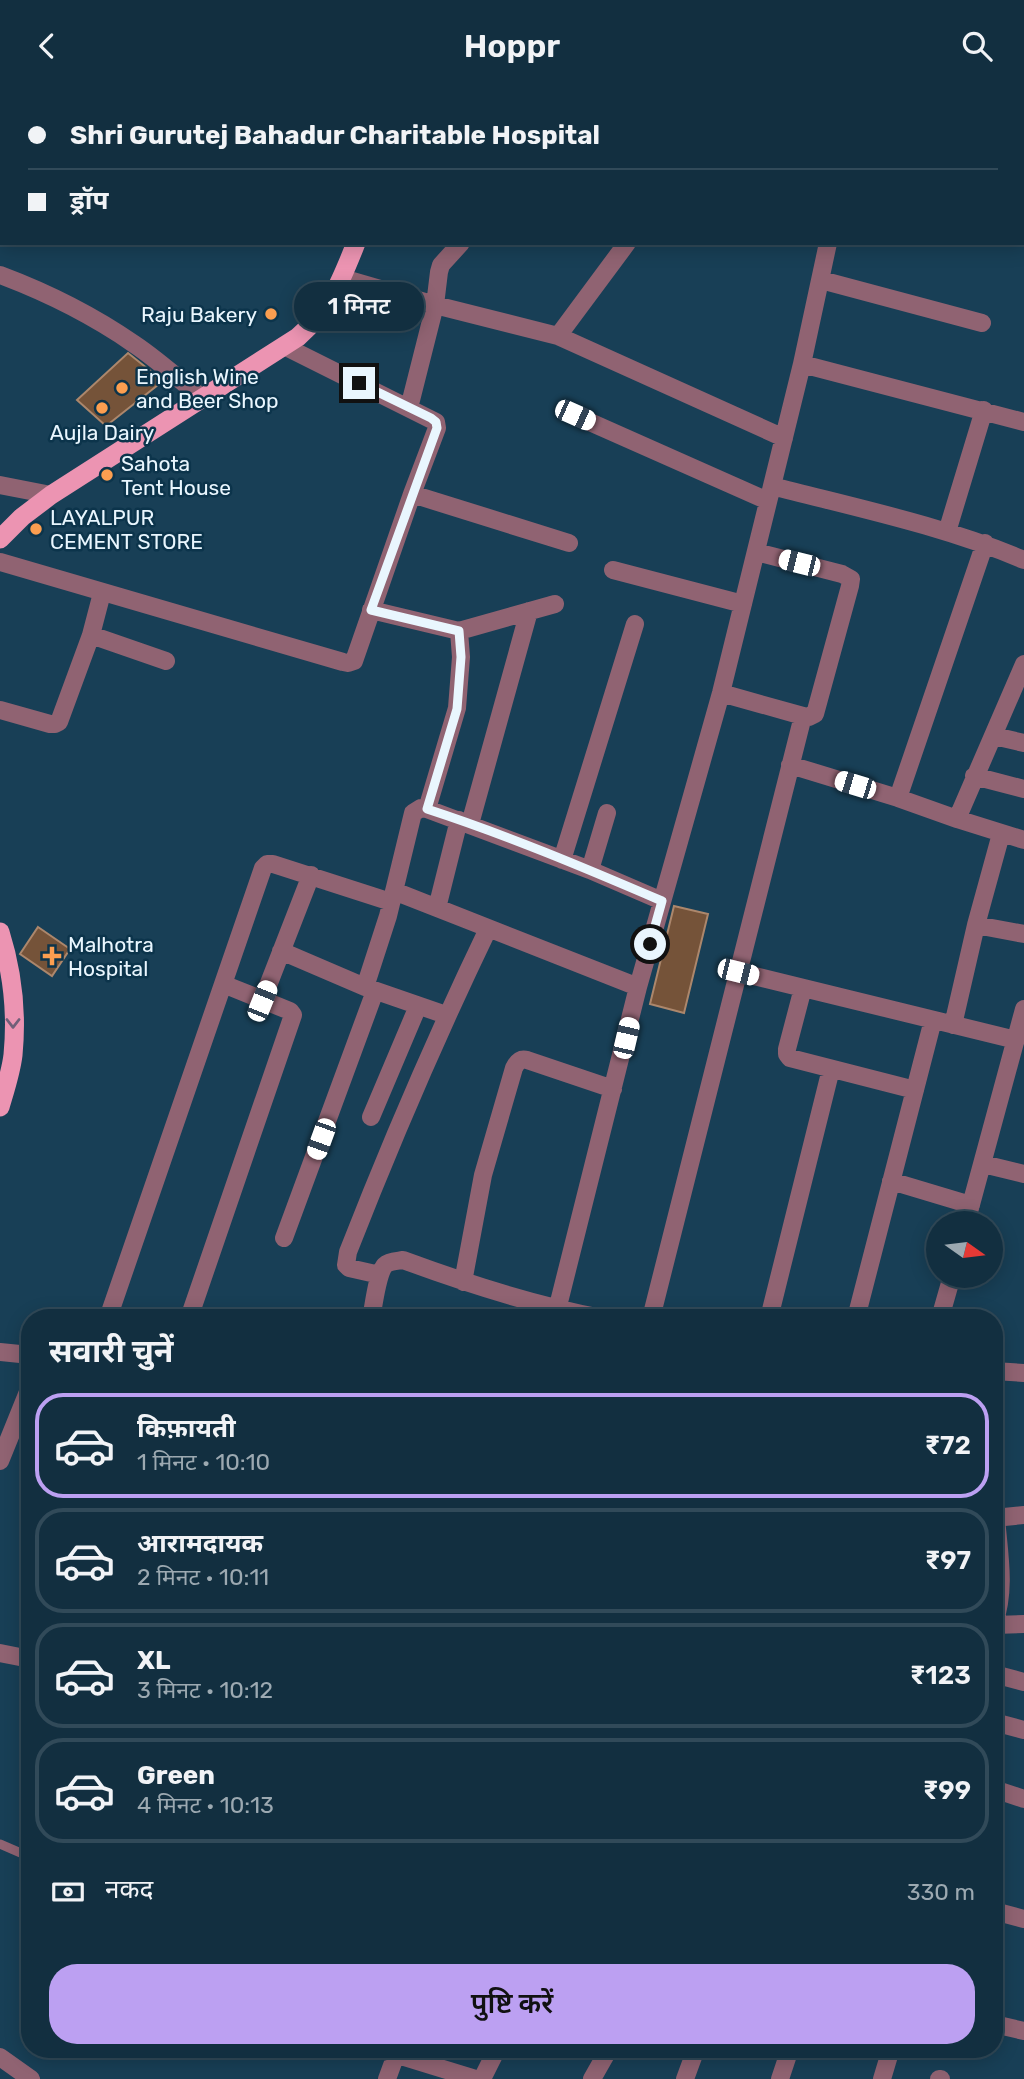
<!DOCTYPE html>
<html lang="hi">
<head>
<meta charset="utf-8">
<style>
	body { margin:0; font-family:Rubik,"Noto Sans Devanagari",sans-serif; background:#1b3747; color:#f1f3f6; height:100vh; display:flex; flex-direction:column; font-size:26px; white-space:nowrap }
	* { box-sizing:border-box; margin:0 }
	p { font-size:23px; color:#9ca9b1 }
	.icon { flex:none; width:38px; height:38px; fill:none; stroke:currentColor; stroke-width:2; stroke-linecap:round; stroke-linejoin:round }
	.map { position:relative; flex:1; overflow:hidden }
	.side { position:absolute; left:21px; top:1218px; width:982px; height:749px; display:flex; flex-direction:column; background:#122f40; border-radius:28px; box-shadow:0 4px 18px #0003,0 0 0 2px #314a59 }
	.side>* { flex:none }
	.banner { position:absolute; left:0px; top:0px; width:1026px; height:154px; box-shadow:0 4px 18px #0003,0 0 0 2px #314a59; display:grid; align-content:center; height:154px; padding:0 28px; background:#122f40 }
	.needle { width:46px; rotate:104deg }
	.controls { position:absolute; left:926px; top:1120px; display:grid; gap:14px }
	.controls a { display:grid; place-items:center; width:77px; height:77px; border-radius:50%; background:#122f40; box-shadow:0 4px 18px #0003,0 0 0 2px #314a59; font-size:35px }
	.end { position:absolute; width:32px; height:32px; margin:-16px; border:9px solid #e9f6fe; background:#111; box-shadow:0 0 0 4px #111 }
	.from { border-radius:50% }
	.bubble { position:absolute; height:49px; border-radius:24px; background:#122f40; box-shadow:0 4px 18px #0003,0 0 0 2px #314a59; font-size:23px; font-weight:600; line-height:49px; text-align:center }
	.car { position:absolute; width:21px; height:42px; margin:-21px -10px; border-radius:9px; box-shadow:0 0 5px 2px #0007; background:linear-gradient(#fff 24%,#345 0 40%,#fff 0 76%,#345 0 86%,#fff 0) }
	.banner b { display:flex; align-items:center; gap:24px; height:66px; font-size:26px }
	.banner b+b { border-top:2px solid #314a59 }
	.banner i { width:18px; height:18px; background:#f1f3f6 }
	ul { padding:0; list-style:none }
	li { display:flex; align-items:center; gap:21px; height:105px; margin:0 14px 10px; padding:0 14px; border:4px solid #314a59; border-radius:28px }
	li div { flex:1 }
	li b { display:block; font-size:26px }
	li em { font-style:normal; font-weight:600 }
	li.on { border-color:#bca0f2 }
	li>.icon { width:63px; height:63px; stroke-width:1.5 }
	h2 { padding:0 28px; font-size:32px; line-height:84px }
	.pay { display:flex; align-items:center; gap:18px; height:77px; padding:0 28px; font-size:26px }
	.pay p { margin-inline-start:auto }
	.button { display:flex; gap:14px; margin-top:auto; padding:14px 28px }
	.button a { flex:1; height:80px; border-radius:28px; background:#bca0f2; color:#111; font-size:28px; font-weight:600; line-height:80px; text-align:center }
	header { display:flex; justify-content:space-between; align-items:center; height:91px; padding:0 28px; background:#122f40; font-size:32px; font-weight:600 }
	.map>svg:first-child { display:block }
	.building { fill:#755339; stroke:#ac876c; stroke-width:2 }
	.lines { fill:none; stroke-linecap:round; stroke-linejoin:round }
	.service { stroke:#906372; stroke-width:9 }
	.minor { stroke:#906372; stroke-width:18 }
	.trunk { stroke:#ec94b2; stroke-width:19 }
	.oneway { stroke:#715f79 }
	.route { stroke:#e9f6fe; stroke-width:9 }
	.poi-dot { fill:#fb9e50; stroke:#0c344b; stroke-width:2.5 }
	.labels { text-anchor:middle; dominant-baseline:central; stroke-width:5; stroke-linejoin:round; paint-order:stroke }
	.poi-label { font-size:21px; fill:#e9f6fe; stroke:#0c344b; text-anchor:start }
</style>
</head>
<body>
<header><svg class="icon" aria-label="back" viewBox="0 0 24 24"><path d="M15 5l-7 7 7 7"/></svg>Hoppr<svg class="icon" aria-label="search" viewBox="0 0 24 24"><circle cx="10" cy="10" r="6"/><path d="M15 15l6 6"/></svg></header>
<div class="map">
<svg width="1024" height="1988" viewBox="0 0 1024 1988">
	<rect width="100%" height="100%" fill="#183f56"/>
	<path class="building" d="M128,262L163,290L106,335L77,309Z
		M674,815L708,823L684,922L650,913Z
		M38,836L70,858L52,885L20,863Z"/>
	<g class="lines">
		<path class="service" d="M0,1753L30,1766"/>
		<path class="minor" d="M903,0L907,2
			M530,2L531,0
			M711,2L712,0
			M862,2L863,0
			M0,184C48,202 92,224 134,253C158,269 180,289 202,307
			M342,187L435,214L558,245L784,347
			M821,189L982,232
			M558,245L627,152
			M802,273L1024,331
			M409,317L435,214L439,181L441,174L461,152
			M574,324L768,410
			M0,394L51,404
			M772,395C857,417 944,435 1024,469
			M412,403L569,452
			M947,441L984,319
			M0,471L343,571L348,572L354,570L412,403L437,337L436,331L284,255
			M613,479L743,513
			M371,519L459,540
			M91,544L166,570
			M1024,573L957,728L1024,749
			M721,602L803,625L809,626L815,623L850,495L851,488L842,483L756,461
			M0,619L50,633H55L59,631L91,544L102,502
			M994,645L1024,652
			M790,674L898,707L985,452
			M974,685L1024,698
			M898,707L957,728
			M427,718L590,779L662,810
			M470,733L529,520
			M562,769L635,533
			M590,779L607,722
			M394,800L638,896
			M437,817L459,729
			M976,834L1024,843
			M281,860L365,896L446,924
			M738,881L1016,949
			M365,896L388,825L413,722L421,717L427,718L457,617L461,566L459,540L555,513
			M803,897L787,958V963L790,967L915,999
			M262,910L311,784
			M953,934L976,834L1001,743
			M371,1026L418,915
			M983,1073L1024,1083
			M891,1090L971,1114
			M966,1132L1024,918
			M284,1147L375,900
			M380,1184L349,1177L346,1174L348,1161C391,1051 437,944 488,838
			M463,1191L483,1084L514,977C517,971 520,967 527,969L613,998
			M108,1227L263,777L267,773H273L391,811
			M189,1227L293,924L290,920L223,893
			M371,1227C374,1214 377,1183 385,1174C389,1170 397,1170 403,1169C468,1193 533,1214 602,1227
			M555,1227L638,896L721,602L802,273L828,152
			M651,1227L803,625
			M769,1227L831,978
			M856,1227L933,929
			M940,1227L952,1185
			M0,1261L30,1264
			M994,1280L1024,1282
			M0,1370L30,1296
			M994,1427L1024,1424
			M994,1532C1006,1498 999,1463 996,1427
			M994,1534L1024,1533
			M0,1562L30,1568
			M994,1583L1024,1591
			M994,1631L1024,1639
			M994,1698L1024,1708
			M994,1820L1024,1828
			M994,1933L1024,1940
			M378,1958L476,1988
			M0,1966L31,1988
			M387,1988L398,1958
			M482,1988L497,1958
			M592,1988L609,1958
			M685,1988L696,1958
			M780,1988L790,1958
			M882,1988L891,1958
			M939,1988H941"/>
		<path class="trunk" d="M416,2L417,0
			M0,448L22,426L51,404L298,246C331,217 340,192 356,152
			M0,841C12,879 17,923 13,964C11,981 5,999 0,1016"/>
	</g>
	<defs><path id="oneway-chevron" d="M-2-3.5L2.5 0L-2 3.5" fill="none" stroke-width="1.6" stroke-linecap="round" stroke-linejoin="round" transform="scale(1.75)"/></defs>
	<use class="oneway" href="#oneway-chevron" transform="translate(13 932) rotate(90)"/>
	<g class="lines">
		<path class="route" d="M359,292L431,327L436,331L437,337L371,519L459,540L461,566L457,618L427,718C507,744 585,777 662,810L650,853"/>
	</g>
	<g class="poi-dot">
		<circle cx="271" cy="223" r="7"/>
		<circle cx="122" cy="297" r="7"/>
		<circle cx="102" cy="317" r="7"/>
		<circle cx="107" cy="384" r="7"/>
		<circle cx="36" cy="438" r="7"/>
		<path d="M48.5 854.5h7v7h7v7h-7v7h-7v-7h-7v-7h7z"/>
	</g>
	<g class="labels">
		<g class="poi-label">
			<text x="257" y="223" text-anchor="end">Raju Bakery</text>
			<text x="136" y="285">English Wine<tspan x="136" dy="24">and Beer Shop</tspan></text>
			<text x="102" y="341" text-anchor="middle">Aujla Dairy</text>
			<text x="121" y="372">Sahota<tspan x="121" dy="24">Tent House</tspan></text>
			<text x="50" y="426">LAYALPUR<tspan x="50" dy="24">CEMENT STORE</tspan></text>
			<text x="68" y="853">Malhotra<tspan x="68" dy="24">Hospital</tspan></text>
		</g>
	</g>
</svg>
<div class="controls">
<a><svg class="needle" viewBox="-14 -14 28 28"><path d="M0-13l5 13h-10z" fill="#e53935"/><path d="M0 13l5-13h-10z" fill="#9ca9b1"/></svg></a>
</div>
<i class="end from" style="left:650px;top:853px"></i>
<i class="end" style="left:359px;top:292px"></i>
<div class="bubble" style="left:294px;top:191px;width:130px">1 मिनट</div>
<i class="car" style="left:575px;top:324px;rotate:114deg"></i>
<i class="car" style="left:799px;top:472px;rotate:284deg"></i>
<i class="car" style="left:855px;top:694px;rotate:287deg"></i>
<i class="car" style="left:738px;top:881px;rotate:104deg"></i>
<i class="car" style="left:262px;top:910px;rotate:22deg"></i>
<i class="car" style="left:626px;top:947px;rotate:13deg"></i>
<i class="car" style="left:321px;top:1048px;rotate:200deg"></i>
<div class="banner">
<b><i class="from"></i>Shri Gurutej Bahadur Charitable Hospital</b>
<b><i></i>ड्रॉप</b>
</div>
<section class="side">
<h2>सवारी चुनें</h2>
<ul>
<li class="on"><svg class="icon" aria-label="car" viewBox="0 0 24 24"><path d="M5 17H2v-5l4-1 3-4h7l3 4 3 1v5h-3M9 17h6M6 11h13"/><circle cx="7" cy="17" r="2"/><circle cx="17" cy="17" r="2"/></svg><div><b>किफ़ायती</b><p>1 मिनट · 10:10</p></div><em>₹72</em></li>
<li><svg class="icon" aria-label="car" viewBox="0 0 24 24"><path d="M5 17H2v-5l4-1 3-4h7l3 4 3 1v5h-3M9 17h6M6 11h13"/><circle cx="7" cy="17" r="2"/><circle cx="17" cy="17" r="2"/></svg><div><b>आरामदायक</b><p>2 मिनट · 10:11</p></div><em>₹97</em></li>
<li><svg class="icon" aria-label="car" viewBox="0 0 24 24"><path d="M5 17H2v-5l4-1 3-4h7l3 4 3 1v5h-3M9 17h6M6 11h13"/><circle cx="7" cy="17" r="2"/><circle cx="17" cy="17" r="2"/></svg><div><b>XL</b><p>3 मिनट · 10:12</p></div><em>₹123</em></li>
<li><svg class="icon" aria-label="car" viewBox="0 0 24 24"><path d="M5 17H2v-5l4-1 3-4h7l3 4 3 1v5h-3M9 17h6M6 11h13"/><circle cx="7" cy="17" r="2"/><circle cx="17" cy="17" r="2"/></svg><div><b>Green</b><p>4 मिनट · 10:13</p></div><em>₹99</em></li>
</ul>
<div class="pay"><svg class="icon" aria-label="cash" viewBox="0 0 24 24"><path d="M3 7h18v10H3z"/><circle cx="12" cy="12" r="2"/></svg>नकद<p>330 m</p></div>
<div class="button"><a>पुष्टि करें</a></div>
</section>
</div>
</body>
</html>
